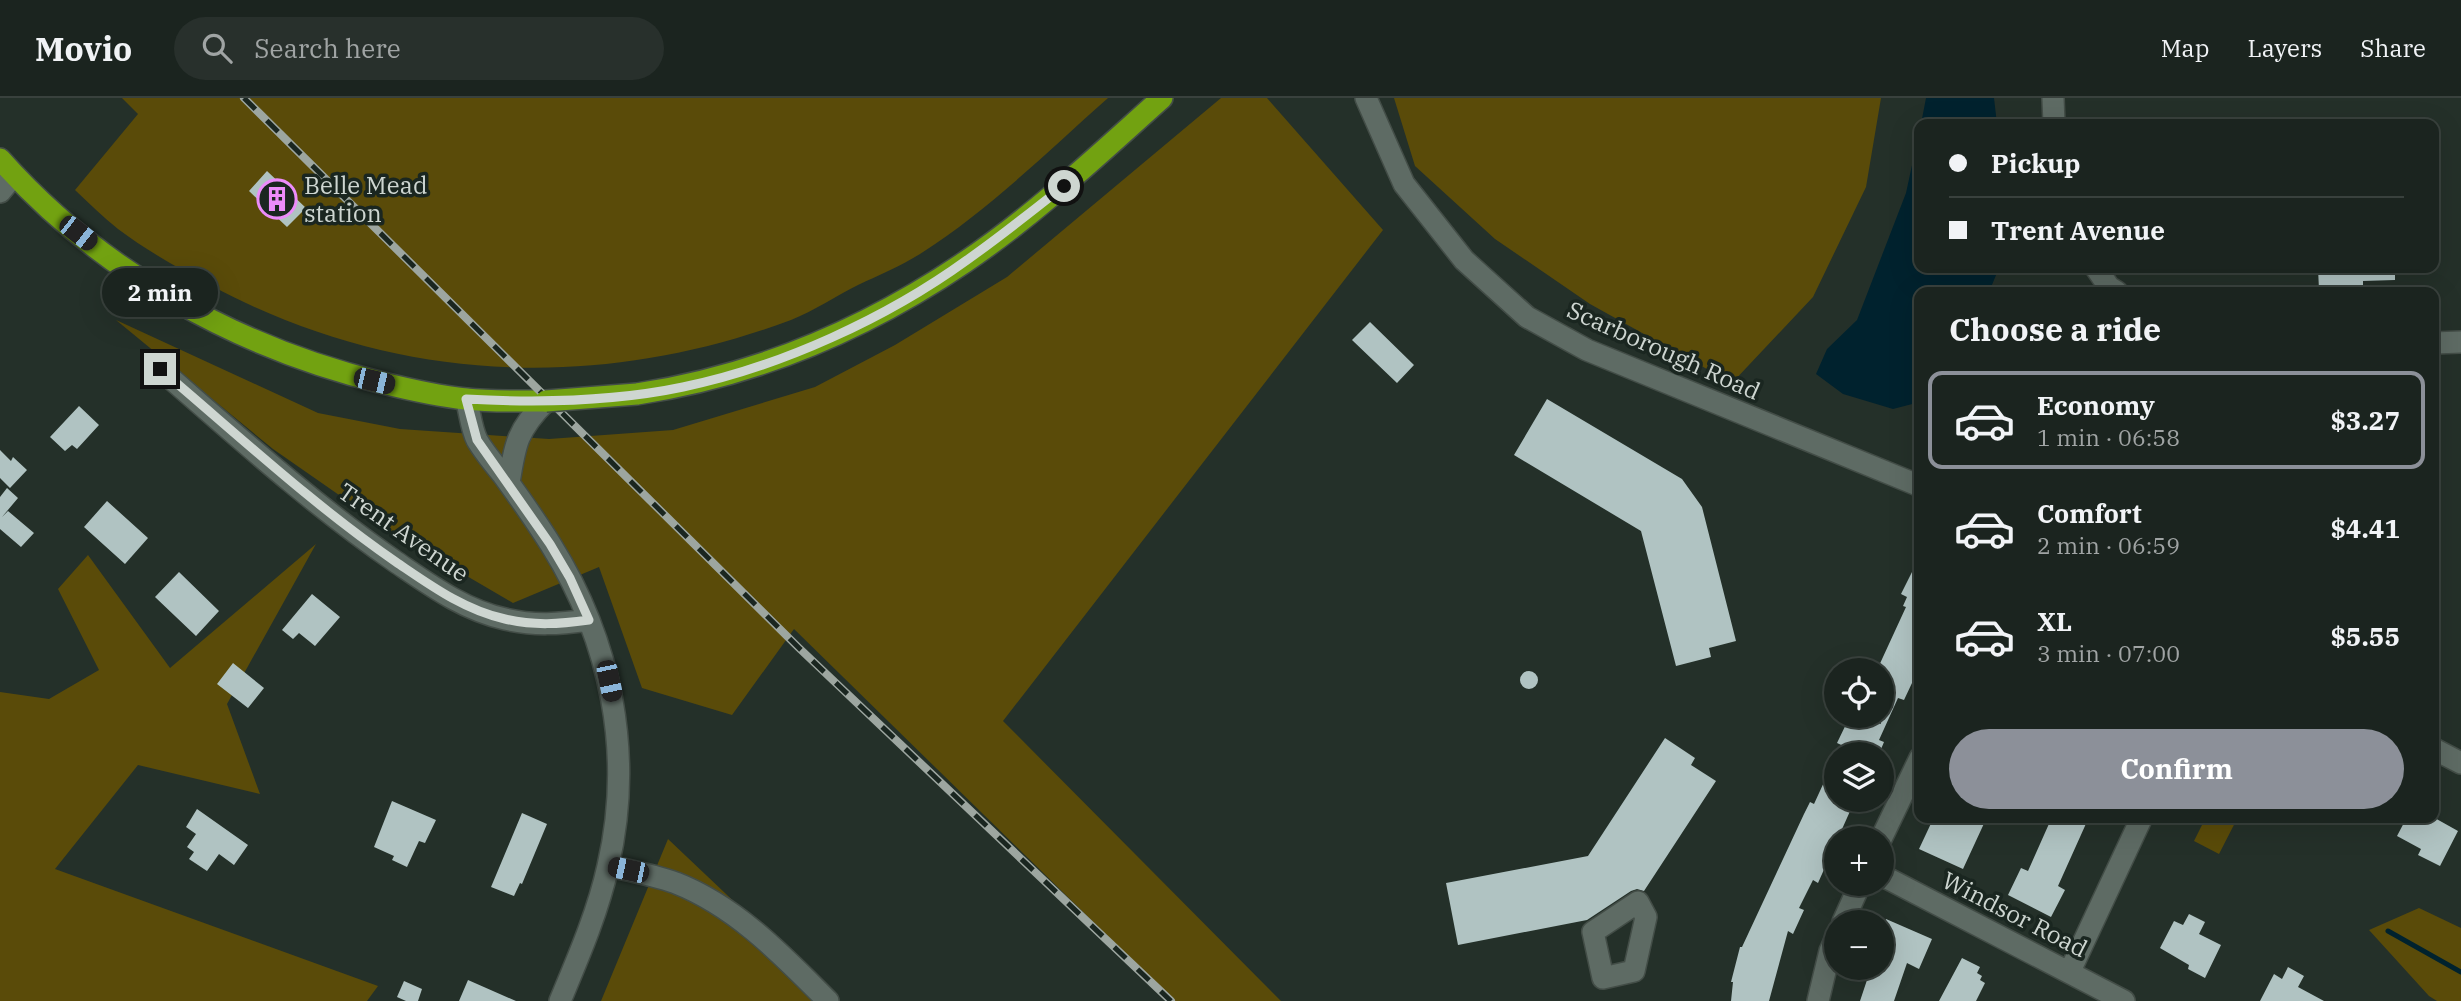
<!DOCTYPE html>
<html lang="en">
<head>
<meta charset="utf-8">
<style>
	body { margin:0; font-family:"IBM Plex Serif",serif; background:#28302c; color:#f1f3f6; height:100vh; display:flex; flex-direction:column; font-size:26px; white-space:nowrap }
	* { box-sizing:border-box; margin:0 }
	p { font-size:23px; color:#a0a4a4 }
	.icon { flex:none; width:38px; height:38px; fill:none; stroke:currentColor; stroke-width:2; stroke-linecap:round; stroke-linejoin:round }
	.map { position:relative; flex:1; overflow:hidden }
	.panel { position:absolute; left:1914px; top:189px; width:525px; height:536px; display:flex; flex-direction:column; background:#1b241f; border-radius:14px; box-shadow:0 7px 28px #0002,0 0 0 2px #39413d }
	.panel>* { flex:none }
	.banner { position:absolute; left:1914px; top:21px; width:525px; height:154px; border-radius:14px; box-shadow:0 7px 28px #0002,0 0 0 2px #39413d; display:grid; align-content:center; height:154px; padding:0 35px; background:#1b241f }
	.fabs { position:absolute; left:1824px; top:560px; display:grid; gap:14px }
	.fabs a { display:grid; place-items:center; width:70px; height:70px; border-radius:50%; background:#1b241f; box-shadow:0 7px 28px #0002,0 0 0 2px #39413d; font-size:35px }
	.end { position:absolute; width:32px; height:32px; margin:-16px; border:9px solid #ced6d1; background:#111; box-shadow:0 0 0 4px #111 }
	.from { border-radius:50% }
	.bubble { position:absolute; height:49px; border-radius:24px; background:#1b241f; box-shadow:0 7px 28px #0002,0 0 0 2px #39413d; font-size:23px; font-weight:700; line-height:49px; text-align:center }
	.car { position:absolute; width:21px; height:42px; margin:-21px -10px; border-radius:9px; box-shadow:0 0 5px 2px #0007; background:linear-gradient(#222 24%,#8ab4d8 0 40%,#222 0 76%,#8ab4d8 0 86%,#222 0) }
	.banner b { display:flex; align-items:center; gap:24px; height:66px; font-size:26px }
	.banner b+b { border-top:2px solid #39413d }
	.banner i { width:18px; height:18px; background:#f1f3f6 }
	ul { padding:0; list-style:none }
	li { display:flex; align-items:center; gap:21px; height:98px; margin:0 14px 10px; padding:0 21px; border:4px solid transparent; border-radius:14px }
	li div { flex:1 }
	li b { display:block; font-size:26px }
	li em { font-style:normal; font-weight:700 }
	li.on { border-color:#8c9099 }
	li>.icon { width:63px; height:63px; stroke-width:1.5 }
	h2 { padding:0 35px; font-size:32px; line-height:84px }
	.cta { display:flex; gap:14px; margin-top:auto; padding:14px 35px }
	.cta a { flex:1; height:80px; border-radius:42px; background:#8c9099; color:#fff; font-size:28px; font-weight:700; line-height:80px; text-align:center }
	header { display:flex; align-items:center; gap:42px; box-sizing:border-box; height:98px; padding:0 35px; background:#1b241f; border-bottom:2px solid #39413d }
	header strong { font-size:33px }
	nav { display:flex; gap:38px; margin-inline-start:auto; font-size:24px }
	.search { width:490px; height:63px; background:#28302c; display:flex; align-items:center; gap:18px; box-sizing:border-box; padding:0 24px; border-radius:38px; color:#a0a4a4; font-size:26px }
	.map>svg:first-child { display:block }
	.green { fill:#5a4b09 }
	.water { fill:#00222e }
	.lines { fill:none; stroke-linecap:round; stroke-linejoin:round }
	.stream { stroke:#00222e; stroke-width:5 }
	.building { fill:#b0c3c2 }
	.minor-casing { stroke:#434d47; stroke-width:24 }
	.highway-casing { stroke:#434d47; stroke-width:24 }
	.minor { stroke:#5e6b64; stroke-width:21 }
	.highway { stroke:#72a211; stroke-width:21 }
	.rail-casing { stroke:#9da6a0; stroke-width:8 }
	.rail { stroke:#1a2620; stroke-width:5; stroke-dasharray:16; stroke-linecap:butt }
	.highway-bridge-casing { stroke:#434d47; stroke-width:24; stroke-linecap:butt }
	.highway-bridge { stroke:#72a211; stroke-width:21 }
	.route { stroke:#ced6d1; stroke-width:9 }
	.labels { text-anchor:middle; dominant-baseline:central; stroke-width:7; stroke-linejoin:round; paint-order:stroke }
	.poi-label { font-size:24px; fill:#ced6d1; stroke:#1a2620; text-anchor:start }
	.street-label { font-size:24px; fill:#ced6d1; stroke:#1a2620 }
</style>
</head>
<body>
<header>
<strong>Movio</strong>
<div class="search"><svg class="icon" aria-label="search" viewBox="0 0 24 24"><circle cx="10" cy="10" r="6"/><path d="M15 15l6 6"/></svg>Search here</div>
<nav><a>Map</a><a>Layers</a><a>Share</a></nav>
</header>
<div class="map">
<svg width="2461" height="903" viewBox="0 0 2461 903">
	<rect width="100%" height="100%" fill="#243029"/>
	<path class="green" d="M122,0H1108C1047,54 989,112 920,156C901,168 879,177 858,187C836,198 814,213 791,222C598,294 395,286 212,188C180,171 147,153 118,131C103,119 89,105 75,92L138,16Z
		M1221,0H1267L1383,132L1003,623L1281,903H1174L794,531L732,617L642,590L599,469L513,505L395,436L273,351L116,222L318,315L400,331L549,341L673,332L815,289L895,247L1007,179Z
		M1394,0H1881L1866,89L1813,199L1732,285L1590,206L1495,141L1415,68Z
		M316,446L227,606L260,696L138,667L55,771L378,888L367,903H0V594L49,601L99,572L58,491L88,457L170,570Z
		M2206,719H2238L2219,756L2194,743Z
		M668,741L839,903H601Z
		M2419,810L2461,830V903H2437L2429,898L2369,832Z"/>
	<path class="water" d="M1926,0H1994L1997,26H1921Z
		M1920,30V170H1999L1989,194H1920V304L1893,311L1843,296L1816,276L1827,251L1857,222L1906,95Z"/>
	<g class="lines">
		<path class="stream" d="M2388,833L2461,874"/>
	</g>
	<path class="building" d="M267,73L306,110L287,129L249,93Z
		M2318,170H2395V182L2363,183V188L2319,192Z
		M1370,224L1414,267L1397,285L1352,242Z
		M1547,301L1682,381L1702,409L1736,543L1709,550L1711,559L1676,568L1641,433L1514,357Z
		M79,308L99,327L77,351L72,347L65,353L50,339Z
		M0,352L11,363L13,359L27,372L10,390L0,380Z
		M7,390L18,400L2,419L8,413L34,435L21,449L0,431V399Z
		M107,403L148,440L125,466L84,429Z
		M1920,458V568L1904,602L1898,600L1879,642L1884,644L1879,656H1861L1837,645L1850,618H1864L1881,626V572H1877L1906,509L1903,508L1907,499L1901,496Z
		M179,474L219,513L196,538L155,499Z
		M312,496L340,519L315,548L299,535L293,541L282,532Z
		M233,565L264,590L248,610L217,586Z
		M1520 582a9 9 0 1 1 18 0a9 9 0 1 1-18 0Z
		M1665,640L1695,660L1691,667L1716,683L1644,793L1637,791L1631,793L1587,822L1458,847L1446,785L1588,758Z
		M1836,658V702H1855L1818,785L1813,782L1799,810L1804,812L1793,836L1788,833L1769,903H1731L1733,884H1731L1740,849H1742L1804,716L1810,704L1814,706Z
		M392,703L436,722L425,745L419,743L407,769L392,762L394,758L374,749Z
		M197,711L248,747L234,767L219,756L207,773L189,761L194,754L187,749L196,736L186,729Z
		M522,715L547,726L522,786L520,785L514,798L491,789Z
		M1934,719H1987L1963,771L1919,751Z
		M2052,719H2089L2058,788L2065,792L2051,819L2008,797L2021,770L2028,773Z
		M2407,719H2433L2458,733L2440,768L2418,757L2421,751L2397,738Z
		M2189,816L2205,824L2199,836L2221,847L2205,880L2188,871L2189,867L2160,850L2174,823L2183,827Z
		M1886,821L1932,841L1919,871L1907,865L1894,903H1860L1871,870H1881V831Z
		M1962,860L1980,869L1977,875L1982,878L1980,882L1985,885L1976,903H1939Z
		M2288,869L2304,878L2298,889L2324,903H2260L2274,876L2282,881Z
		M468,882L516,903H459Z
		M404,883L422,891L418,903H406L397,899Z"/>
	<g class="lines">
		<g class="minor-casing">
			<path id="minor" d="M1366,0L1404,86L1464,162L1527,219L1587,252L1920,388
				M2053,0L2054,26
				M0,94L14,77
				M2096,170L2109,189L2117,194
				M2434,245L2461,244
				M160,271C237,338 312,406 396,464C430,487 464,512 505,521C534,528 560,526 589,522
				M466,301C470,314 471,330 477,342C484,354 494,366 503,377C519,399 536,423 551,447C611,543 634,656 608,768C598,814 578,860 560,903
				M509,385C515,346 517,332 546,303
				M2434,651L2461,665
				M1881,741L1920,660
				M608,768C631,773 654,777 676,785C737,809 783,858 828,903
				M1881,777L2124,903
				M1638,804L1646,819L1634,873L1603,880L1593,834Z
				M1843,824L1860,786
				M2070,873L2142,719
				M1818,903L1830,853L1836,840"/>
		</g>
		<g class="highway-casing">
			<path id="highway" d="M0,61C100,174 238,250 383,285C411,292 438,298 466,301C493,304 519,303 546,303
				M637,296C755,278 866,231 965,164C1036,116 1098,57 1162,0"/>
		</g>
		<use href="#minor" class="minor"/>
		<use href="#highway" class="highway"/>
		<g class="rail-casing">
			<path id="rail" d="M244,0L799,550L1171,903"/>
		</g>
		<use href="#rail" class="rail"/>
		<g class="highway-bridge-casing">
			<path id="highway-bridge" d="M546,303L637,296"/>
		</g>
		<use href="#highway-bridge" class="highway-bridge"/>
	</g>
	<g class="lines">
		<path class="route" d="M160,271C238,337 312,406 396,464C430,487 464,512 505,521C534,528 560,526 589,522L570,480L550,446L477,342L466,301C538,305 612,304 683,289C780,269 887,220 967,162C1000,139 1032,113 1064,88"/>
	</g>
	<defs>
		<g id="building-ring" transform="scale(2.0125)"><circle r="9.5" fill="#1a2620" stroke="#ec8cfa" stroke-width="1.5"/><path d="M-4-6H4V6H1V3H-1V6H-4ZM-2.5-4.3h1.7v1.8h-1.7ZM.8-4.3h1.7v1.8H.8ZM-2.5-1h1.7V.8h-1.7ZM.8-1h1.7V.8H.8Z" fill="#ec8cfa"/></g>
	</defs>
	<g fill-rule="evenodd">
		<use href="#building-ring" x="277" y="101"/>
	</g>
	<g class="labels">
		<g class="poi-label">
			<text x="304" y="87">Belle Mead<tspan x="304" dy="28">station</tspan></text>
		</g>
		<g class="street-label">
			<text transform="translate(1664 252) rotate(24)">Scarborough Road</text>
			<text transform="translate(404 434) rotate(35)">Trent Avenue</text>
			<text transform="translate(2015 816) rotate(27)">Windsor Road</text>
		</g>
	</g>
</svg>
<div class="fabs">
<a><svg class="icon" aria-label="locate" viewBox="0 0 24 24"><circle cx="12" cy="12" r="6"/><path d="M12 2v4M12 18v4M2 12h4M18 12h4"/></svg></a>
<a><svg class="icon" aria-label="layers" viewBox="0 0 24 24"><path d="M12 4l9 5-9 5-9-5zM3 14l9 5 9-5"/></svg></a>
<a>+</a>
<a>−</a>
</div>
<i class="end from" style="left:1064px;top:88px"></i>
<i class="end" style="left:160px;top:271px"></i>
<div class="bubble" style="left:102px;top:170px;width:116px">2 min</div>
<i class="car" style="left:78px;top:135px;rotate:128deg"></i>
<i class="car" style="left:374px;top:283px;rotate:103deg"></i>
<i class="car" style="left:609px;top:583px;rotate:168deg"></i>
<i class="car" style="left:628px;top:772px;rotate:282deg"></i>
<div class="banner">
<b><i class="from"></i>Pickup</b>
<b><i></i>Trent Avenue</b>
</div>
<section class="panel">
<h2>Choose a ride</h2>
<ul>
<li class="on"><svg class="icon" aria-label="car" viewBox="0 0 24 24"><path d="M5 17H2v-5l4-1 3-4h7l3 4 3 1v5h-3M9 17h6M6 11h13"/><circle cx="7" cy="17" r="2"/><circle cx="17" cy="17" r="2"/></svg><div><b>Economy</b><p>1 min · 06:58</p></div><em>$3.27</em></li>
<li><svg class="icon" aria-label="car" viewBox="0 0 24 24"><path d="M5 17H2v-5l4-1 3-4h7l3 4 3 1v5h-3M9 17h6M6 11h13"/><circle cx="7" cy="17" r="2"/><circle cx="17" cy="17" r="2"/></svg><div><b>Comfort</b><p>2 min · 06:59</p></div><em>$4.41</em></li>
<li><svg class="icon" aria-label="car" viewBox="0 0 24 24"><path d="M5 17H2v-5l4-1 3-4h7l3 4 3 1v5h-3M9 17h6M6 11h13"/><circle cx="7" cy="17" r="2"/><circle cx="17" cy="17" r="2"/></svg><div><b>XL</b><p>3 min · 07:00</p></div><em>$5.55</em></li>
</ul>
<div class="cta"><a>Confirm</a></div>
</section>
</div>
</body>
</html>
